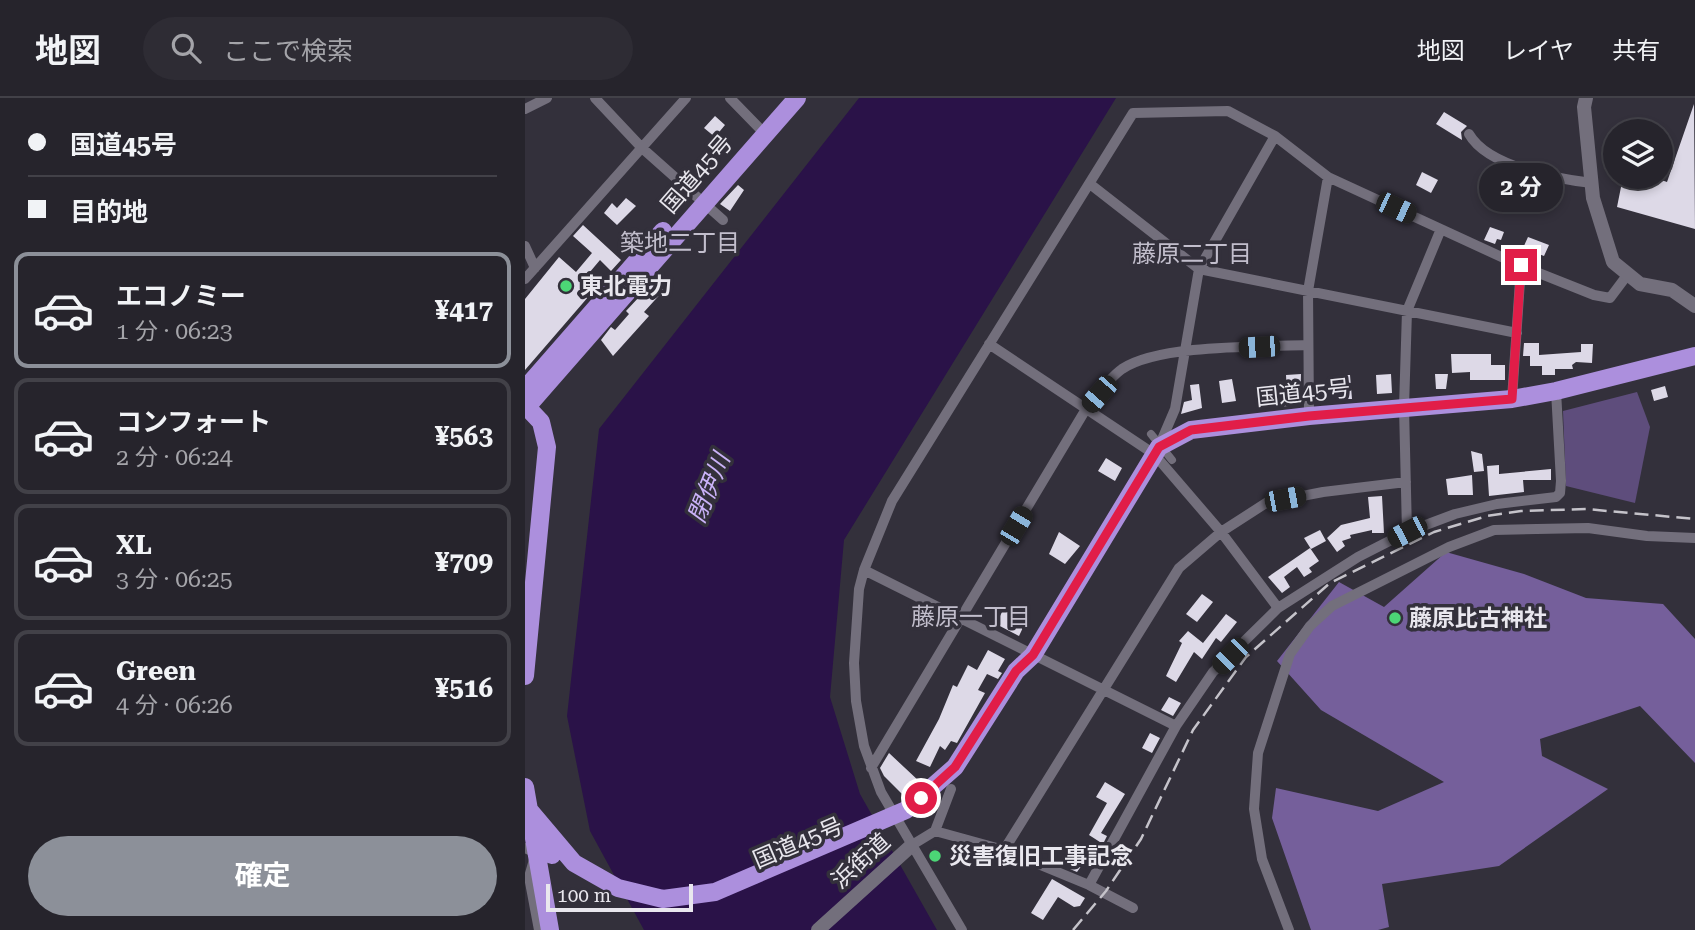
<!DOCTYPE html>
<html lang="ja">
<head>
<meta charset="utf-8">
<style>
	body { margin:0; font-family:"Roboto Serif","Noto Sans JP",serif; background:#2e2c34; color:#f1f3f6; height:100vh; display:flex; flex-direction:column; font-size:26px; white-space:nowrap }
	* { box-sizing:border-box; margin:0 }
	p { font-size:23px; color:#a4a4a9 }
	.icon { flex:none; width:38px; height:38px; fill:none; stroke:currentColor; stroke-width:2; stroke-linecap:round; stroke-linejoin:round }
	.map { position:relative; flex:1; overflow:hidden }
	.panel { display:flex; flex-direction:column; background:#26242c; width:525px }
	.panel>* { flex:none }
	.hud { display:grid; align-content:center; height:154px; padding:0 28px; background:#26242c }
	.buttons { position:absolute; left:1078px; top:21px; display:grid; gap:14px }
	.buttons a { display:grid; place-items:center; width:70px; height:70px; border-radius:50%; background:#26242c; box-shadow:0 4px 10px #0003,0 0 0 2px #424148; font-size:35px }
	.scale { position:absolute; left:21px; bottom:18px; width:147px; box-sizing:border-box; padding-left:7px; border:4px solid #e9e7ee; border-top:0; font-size:19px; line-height:24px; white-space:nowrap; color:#e9e7ee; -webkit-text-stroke:5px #33303b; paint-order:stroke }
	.end { position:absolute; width:32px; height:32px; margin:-16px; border:9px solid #e11d48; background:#fff; box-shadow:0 0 0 4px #fff }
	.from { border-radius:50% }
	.bubble { position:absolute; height:49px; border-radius:24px; background:#26242c; box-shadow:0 4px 10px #0003,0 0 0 2px #424148; font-size:23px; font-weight:700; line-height:49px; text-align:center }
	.car { position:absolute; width:21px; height:42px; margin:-21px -10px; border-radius:9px; box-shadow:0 0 5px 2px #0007; background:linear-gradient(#222 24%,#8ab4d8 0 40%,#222 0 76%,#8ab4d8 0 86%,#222 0) }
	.hud b { display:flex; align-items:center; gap:24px; height:66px; font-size:26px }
	.hud b+b { border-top:2px solid #424148 }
	.hud i { width:18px; height:18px; background:#f1f3f6 }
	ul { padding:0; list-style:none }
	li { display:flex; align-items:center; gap:21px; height:116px; margin:0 14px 10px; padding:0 14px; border:4px solid #424148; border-radius:14px }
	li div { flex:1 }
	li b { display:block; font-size:26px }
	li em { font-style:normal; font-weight:700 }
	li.current { border-color:#8c9099 }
	li>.icon { width:63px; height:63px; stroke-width:1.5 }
	.button { display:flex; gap:14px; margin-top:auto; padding:14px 28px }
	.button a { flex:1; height:80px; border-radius:42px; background:#8c9099; color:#fff; font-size:28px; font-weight:700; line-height:80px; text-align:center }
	header { display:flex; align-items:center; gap:42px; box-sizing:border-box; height:98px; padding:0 35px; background:#26242c; border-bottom:2px solid #424148 }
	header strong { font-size:33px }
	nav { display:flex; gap:38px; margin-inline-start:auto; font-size:24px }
	.search { width:490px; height:63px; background:#2e2c34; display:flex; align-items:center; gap:18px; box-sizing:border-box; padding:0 24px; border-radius:38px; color:#a4a4a9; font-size:26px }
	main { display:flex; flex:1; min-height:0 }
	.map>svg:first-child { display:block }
	.green { fill:#5e4d7c }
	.forest { fill:#755f9b }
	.water { fill:#2a1248 }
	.building { fill:#ddd9e7 }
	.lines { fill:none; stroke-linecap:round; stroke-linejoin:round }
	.pedestrian { stroke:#736f7c; stroke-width:8 }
	.minor { stroke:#736f7c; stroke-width:10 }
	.tertiary { stroke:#736f7c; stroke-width:14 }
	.trunk { stroke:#ac8fdd; stroke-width:18 }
	.rail { stroke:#c5c3ca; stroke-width:2.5; stroke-dasharray:14 7; stroke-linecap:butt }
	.route { stroke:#e11d48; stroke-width:9 }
	.poi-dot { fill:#4cd676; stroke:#33303b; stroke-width:2.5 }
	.labels { text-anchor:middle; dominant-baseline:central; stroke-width:7; stroke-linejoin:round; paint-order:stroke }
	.street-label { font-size:23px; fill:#e9e7ee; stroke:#33303b }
	.poi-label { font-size:23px; font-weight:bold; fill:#e9e7ee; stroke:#33303b; text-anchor:start }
	.neighbourhood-label { font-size:24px; fill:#c2becc; stroke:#33303b }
	.water-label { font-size:24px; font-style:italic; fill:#cab2f8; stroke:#33303b }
</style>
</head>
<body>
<header>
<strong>地図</strong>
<div class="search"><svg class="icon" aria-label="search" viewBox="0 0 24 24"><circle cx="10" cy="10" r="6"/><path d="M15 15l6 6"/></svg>ここで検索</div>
<nav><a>地図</a><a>レイヤ</a><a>共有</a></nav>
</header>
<main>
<section class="panel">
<div class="hud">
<b><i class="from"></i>国道45号</b>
<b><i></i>目的地</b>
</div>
<ul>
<li class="current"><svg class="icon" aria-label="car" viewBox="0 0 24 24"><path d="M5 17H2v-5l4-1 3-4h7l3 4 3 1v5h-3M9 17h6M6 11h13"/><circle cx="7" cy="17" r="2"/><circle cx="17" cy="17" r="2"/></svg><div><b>エコノミー</b><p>1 分 · 06:23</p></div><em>¥417</em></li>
<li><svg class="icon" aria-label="car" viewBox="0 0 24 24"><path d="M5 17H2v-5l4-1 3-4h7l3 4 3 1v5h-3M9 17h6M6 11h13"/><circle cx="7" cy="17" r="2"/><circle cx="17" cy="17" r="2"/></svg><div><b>コンフォート</b><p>2 分 · 06:24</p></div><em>¥563</em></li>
<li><svg class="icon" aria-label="car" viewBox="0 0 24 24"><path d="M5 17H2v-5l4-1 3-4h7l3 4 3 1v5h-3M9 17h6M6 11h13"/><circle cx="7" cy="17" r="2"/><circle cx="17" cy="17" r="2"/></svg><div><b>XL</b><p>3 分 · 06:25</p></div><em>¥709</em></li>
<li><svg class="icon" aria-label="car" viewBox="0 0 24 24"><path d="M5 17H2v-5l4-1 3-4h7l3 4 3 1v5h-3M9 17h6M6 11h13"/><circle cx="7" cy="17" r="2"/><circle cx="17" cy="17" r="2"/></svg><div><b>Green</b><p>4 分 · 06:26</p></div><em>¥516</em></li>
</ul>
<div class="button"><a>確定</a></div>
</section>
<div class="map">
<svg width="1170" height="832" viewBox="0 0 1170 832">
	<rect width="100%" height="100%" fill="#33303b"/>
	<path class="green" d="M1112,294L1125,329L1110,405L1041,388L1038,313Z"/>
	<path class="forest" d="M921,454L999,476L1061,500L1138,506L1170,541V665L1115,608L1015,641L1017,658L1083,691L974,768L857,786L864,829L853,832H786L747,720L751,690L853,713L919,684L796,612L752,563L814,484L859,509Z"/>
	<path class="water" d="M334,0H591L319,442L305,599L335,696L412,832H119L65,733L42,618L74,331Z"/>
	<path class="building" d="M1169,6L1170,131L1092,109L1098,79H1128L1142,84Z
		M919,14L942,28L936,34L937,42L911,26Z
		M190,18L200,27L190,39L179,30Z
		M897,74L913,82L906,95L891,87Z
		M213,87L219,92L205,113L195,106Z
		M101,100L111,108L92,127L79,115L87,105L92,110Z
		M58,127L96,162L86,173L75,162L59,181L70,191L0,272V201L34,159L51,174L67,155L48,138Z
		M965,129L979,134L976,142L972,141L970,146L959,142Z
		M1003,139L1024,147L1019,158L998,150Z
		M129,183L139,192L119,214L124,218L88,258L76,242L86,229L90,232L104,216L101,213Z
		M999,245H1014V257L1056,254V246H1068L1067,265L1051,264L1047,267L1048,271H1030V277H1017V268H1005V258H998Z
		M926,256H966V267H980V282H945V274L927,275Z
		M776,276L775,307L739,310V297H762L761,277Z
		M866,276L867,295L852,296L851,277Z
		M910,276H923L921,291H911Z
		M814,277H825L827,301H816Z
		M707,281L711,303L697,305L694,283Z
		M674,286L677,310L656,316L659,304L667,302L665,287Z
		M1140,288L1143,299L1129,303L1126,292Z
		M946,353L957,356L959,373L949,374Z
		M581,360L597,370L590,383L573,373Z
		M974,367V376L1026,371V382H998L999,394L964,398L962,368Z
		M947,377L948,397H923L921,381Z
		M857,398L859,435H847V432L825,437L826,440L817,443L820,448L812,454L802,440L816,427L845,420L843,399Z
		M795,432L801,443L786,451L779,440Z
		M534,434L555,448L540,466L524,456Z
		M785,450L794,463L784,470L787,474L779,479L772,469L759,479L765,489L757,495L743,479Z
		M677,496L688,504L672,524L661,516Z
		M479,510L502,521L494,538L471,526Z
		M701,516L712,524L696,544L691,540L677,561L669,554L651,584L641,578L657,545L654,543L663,533L678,545Z
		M463,552L480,561L473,573L477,575L473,581L462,576L453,592L460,595L432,645L426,643L420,652L415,648L405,669L391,663L414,621L428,587L432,589L443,567L452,572Z
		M644,599L656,605L648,618L636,612Z
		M625,635L635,640L627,655L617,650Z
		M364,655L395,684L379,698L359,678L355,670Z
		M580,684L600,696L576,735L582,738L578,746L564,737L582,705L571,699Z
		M549,751L562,760L552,774L545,771L548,763L543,759Z
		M527,781L560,800L555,808L549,809L533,799L518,822L506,815Z"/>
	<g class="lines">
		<path class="pedestrian" d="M626,336L647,362"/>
		<path class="minor" d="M70,0L117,50L198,122
			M205,0L240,36
			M0,11L22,0
			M944,36C963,69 1032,81 1067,85
			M565,86L674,171L992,235
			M0,148L10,170
			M0,181L161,0
			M987,301L996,168
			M784,318L783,193L803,79
			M635,346L650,311L674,171L750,38
			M882,434L879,309L882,213L916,131
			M339,472L651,628
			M753,510L833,459L882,434L930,416L972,406L1031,399L1035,395L1036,383L1031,293
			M346,670L561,311C572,298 583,281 597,271C634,246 737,249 783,247
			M410,733L479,752L564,787L651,628L688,574L753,510L696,434L629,356L464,246
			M387,747L410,733L426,691
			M0,750L11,755L4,779L14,832
			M479,752L654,470L696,434L741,405L798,394L881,384
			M564,787L608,810
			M437,832L356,694L339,648L331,603L329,565L334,491L339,472L367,403L608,15L703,13L750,38L803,79L996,168L1069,197L1085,200L1103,176
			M764,832L737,761L729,711L733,655L765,556L785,528L807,508L924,449L969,432L1063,430L1122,438L1170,440"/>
		<path class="tertiary" d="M1061,0L1059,9L1068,100L1088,164L1115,186L1147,192L1170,208
			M293,832L387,747"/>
		<path class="trunk" d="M0,291L138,133
			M0,307L16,324L22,349L0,578
			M0,311L272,0
			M0,689L25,832
			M0,707L49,765L93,790L138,801L190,794L381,712L430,669L491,573L508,557L634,349L666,332L784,318L987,301L1031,293L1170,258
			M0,727L27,757"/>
		<path class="rail" d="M548,832L581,793L616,741L668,632L721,559L805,485L909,434L962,418L996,413L1061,411L1170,421"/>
	</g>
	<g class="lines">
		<path class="route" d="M396,700L430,669L491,573L508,557L634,349L666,332L784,318L987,301L996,167"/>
	</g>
	<g class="poi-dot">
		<circle cx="41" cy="188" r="7"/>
		<circle cx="870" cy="520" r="7"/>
		<circle cx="410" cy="758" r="7"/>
	</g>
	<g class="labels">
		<g class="street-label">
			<text transform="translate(172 76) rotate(-49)">国道45号</text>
			<text transform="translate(778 295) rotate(-6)">国道45号</text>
			<text transform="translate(273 745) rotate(-23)">国道45号</text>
			<text transform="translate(336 763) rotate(-42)">浜街道</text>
		</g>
		<g class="poi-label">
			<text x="55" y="188">東北電力</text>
			<text x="884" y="520">藤原比古神社</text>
			<text x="424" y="758">災害復旧工事記念</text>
		</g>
		<g class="neighbourhood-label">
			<text x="155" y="145">築地二丁目</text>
			<text x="667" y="156">藤原二丁目</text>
			<text x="446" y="519">藤原一丁目</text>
		</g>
		<g class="water-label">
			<text transform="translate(184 390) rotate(-68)">閉伊川</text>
		</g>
	</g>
</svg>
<div class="buttons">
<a><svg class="icon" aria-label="layers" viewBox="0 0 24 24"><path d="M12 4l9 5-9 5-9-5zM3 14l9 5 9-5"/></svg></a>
</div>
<div class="scale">100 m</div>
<i class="end from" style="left:396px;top:700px"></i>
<i class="end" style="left:996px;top:167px"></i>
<div class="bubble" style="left:954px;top:65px;width:84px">2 分</div>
<i class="car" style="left:871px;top:110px;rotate:115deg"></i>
<i class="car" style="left:734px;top:249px;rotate:267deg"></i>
<i class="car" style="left:574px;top:296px;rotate:221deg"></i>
<i class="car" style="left:760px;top:401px;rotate:79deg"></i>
<i class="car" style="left:491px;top:428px;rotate:31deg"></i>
<i class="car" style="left:882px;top:434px;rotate:243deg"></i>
<i class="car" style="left:705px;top:558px;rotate:225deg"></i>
</div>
</main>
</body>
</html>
